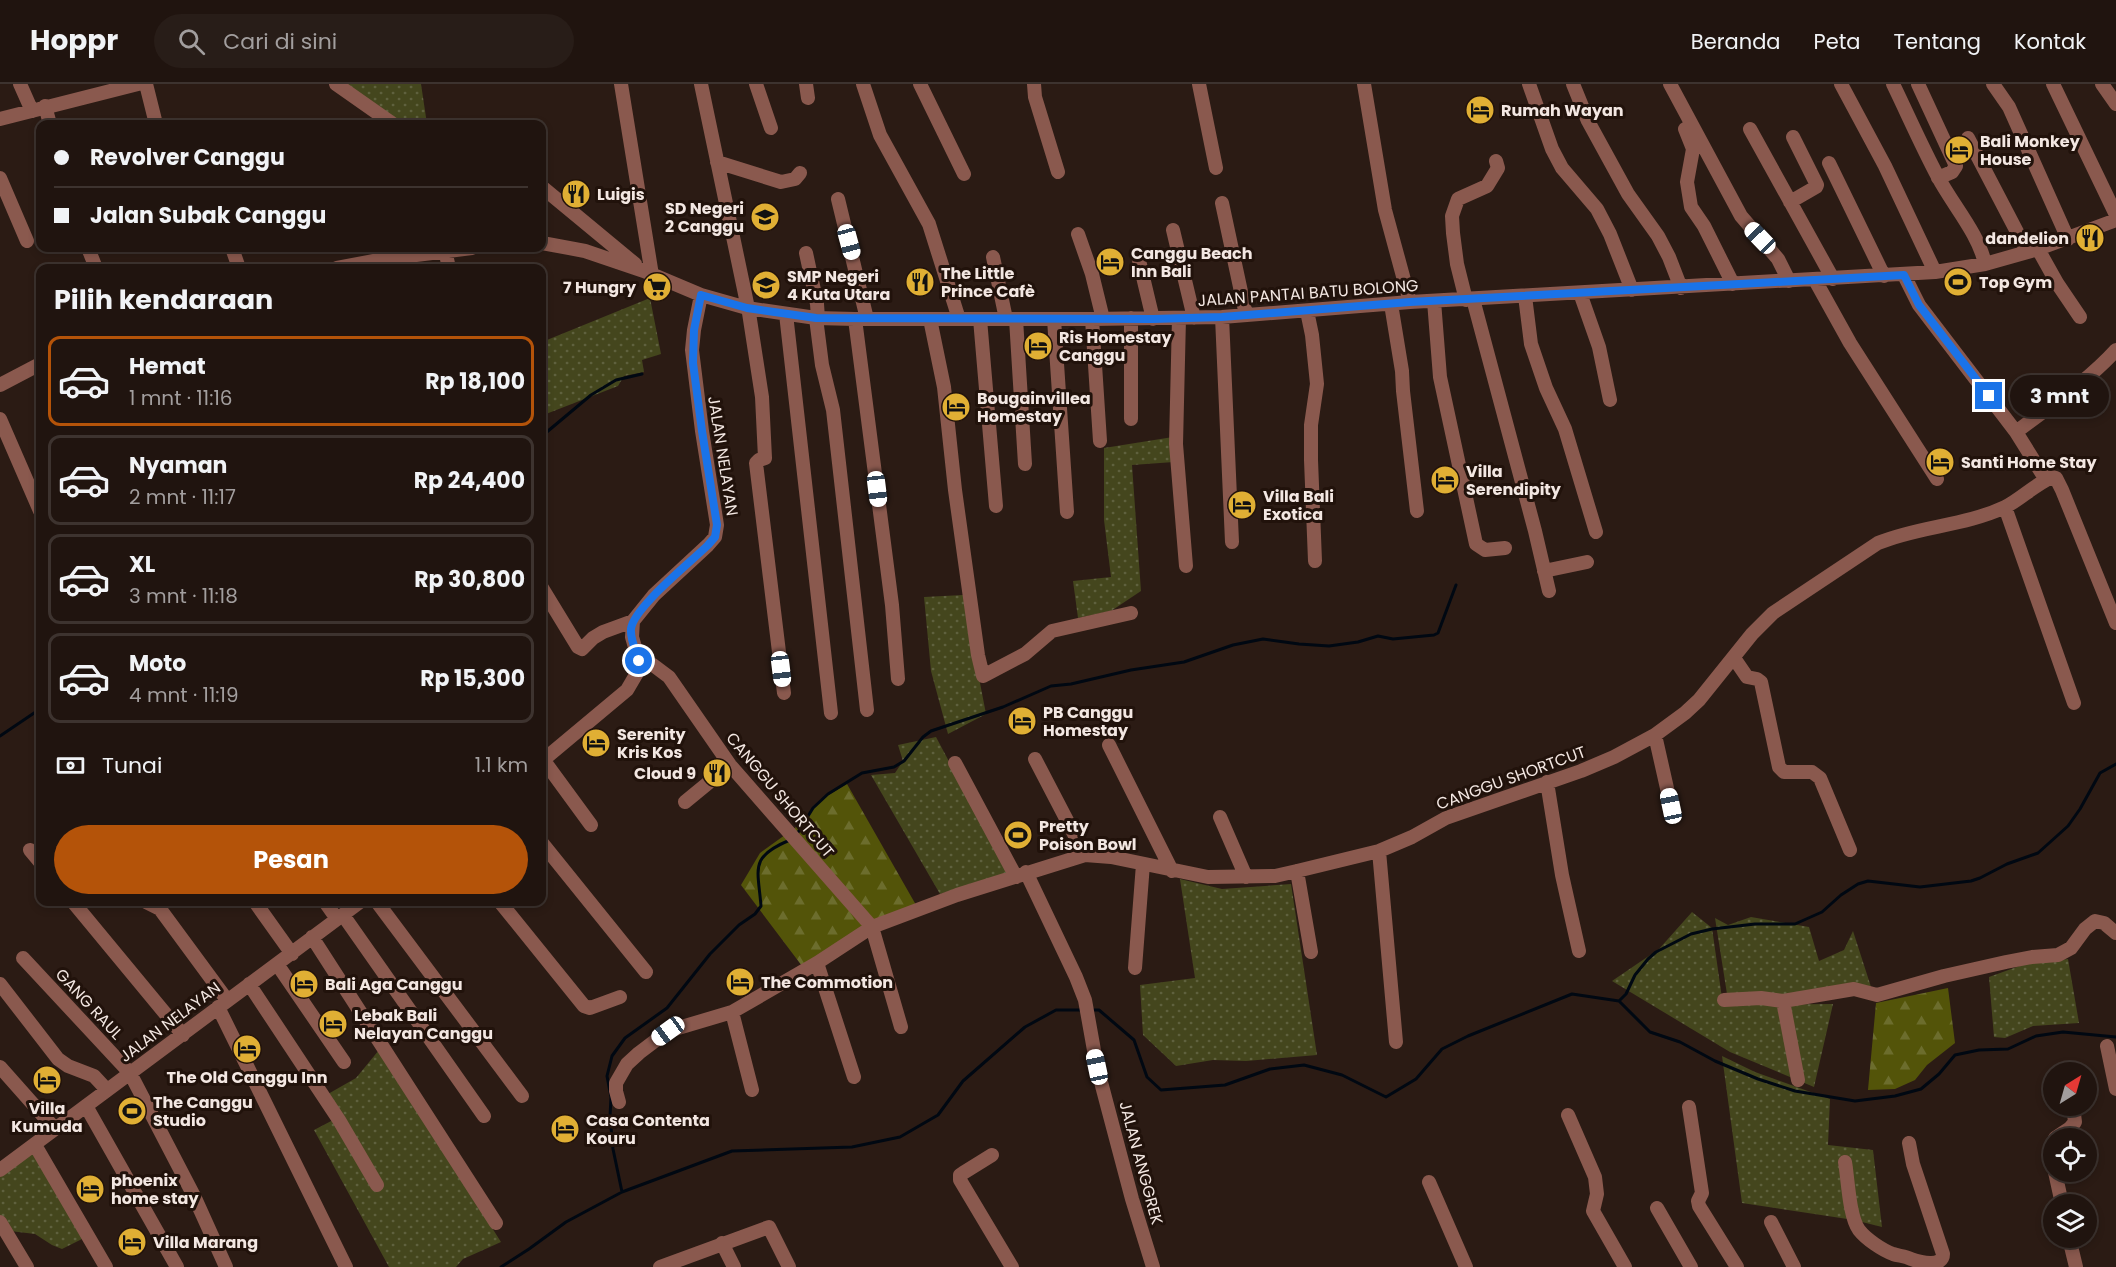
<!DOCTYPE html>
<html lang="id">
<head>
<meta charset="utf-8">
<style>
	body { margin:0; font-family:Poppins,sans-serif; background:#281d18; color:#f1f3f6; height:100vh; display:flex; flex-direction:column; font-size:22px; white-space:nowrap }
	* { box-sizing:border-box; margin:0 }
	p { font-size:20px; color:#a29e9e }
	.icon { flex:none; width:33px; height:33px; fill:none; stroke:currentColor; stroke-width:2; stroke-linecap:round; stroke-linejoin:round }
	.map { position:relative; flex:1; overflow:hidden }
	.drawer { position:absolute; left:36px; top:180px; width:510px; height:642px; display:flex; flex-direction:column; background:#20140f; border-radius:12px; box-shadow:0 3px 9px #0003,0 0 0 2px #3d332f }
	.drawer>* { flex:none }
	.guide { position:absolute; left:36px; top:36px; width:510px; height:132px; border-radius:12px; box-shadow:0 3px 9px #0003,0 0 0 2px #3d332f; display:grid; align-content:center; height:132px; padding:0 18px; background:#20140f }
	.needle { width:39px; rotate:37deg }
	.controls { position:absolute; left:2043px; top:978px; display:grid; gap:12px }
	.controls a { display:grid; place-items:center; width:54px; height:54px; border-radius:50%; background:#20140f; box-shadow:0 3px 9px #0003,0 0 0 2px #3d332f; font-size:30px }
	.end { position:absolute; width:27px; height:27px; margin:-14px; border:8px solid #1a73e8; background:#fff; box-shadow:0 0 0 3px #fff }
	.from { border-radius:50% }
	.bubble { position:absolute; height:42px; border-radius:21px; background:#20140f; box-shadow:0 3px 9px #0003,0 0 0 2px #3d332f; font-size:20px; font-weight:700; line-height:42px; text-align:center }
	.car { position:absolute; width:18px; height:36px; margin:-18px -9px; border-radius:8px; box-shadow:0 0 4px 2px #0007; background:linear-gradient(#fff 24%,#345 0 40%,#fff 0 76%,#345 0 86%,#fff 0) }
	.guide b { display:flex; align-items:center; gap:21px; height:57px; font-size:22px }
	.guide b+b { border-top:2px solid #3d332f }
	.guide i { width:15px; height:15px; background:#f1f3f6 }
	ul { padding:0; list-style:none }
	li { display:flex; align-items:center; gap:18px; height:90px; margin:0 12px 9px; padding:0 6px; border:3px solid #3d332f; border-radius:12px }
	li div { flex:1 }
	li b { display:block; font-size:22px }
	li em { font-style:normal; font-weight:700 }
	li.current { border-color:#b45309 }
	li>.icon { width:54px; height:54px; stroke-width:1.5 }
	h2 { padding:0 18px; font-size:27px; line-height:72px }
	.pay { display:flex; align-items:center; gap:15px; height:66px; padding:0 18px; font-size:22px }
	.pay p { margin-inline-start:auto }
	.cta { display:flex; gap:12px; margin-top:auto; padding:12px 18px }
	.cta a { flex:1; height:69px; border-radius:36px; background:#b45309; color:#fff; font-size:24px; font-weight:700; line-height:69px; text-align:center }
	header { display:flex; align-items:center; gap:36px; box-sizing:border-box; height:84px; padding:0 30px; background:#20140f; border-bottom:2px solid #3d332f }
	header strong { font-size:28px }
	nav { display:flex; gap:33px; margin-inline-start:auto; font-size:21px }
	.search { width:420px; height:54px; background:#281d18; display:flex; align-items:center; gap:15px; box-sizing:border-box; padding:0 21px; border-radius:33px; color:#a29e9e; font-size:22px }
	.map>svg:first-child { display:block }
	.grass { fill:url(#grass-dots) }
	.forest { fill:url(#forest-firs) }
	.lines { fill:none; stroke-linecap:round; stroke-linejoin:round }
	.stream { stroke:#000812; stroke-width:3 }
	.minor { stroke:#8a594e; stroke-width:14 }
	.route { stroke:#1a73e8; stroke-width:8 }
	.labels { text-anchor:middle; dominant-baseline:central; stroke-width:6; stroke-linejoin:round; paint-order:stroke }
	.poi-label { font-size:16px; font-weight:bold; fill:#f3e7e2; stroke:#21120b; text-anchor:start }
	.street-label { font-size:16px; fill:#f3e7e2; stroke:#21120b }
</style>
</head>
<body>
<header>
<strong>Hoppr</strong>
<div class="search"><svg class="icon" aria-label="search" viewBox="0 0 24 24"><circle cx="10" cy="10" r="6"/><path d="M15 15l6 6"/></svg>Cari di sini</div>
<nav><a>Beranda</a><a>Peta</a><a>Tentang</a><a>Kontak</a></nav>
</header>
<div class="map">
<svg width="2116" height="1183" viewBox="0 0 2116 1183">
	<defs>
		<pattern id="grass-dots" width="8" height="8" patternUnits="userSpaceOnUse" patternTransform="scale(1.5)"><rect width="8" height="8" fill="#44461d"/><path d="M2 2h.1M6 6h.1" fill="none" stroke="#5f613e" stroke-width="1.8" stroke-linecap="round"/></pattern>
		<pattern id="forest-firs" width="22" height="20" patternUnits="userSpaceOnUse" patternTransform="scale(1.5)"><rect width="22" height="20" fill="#535409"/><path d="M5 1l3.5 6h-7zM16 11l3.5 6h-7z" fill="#6c6d2d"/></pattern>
	</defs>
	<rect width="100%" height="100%" fill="#2b1b14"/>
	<path class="grass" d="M346,0H421L427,40H404Z
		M650,214L661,270L642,276L644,288L624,292L618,302L546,330L542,302V258Z
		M1173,353L1174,378L1132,381L1141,507L1111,527L1078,534L1073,497L1111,493L1104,436V364Z
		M963,511L986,630L948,650L931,587L924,513Z
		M936,653L1009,790L940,810L871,691L895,689L903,677L898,661Z
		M1180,795L1222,805L1291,800L1317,971L1246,977L1213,976L1176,982L1143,951L1140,901L1195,894Z
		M1692,828L1712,844L1723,921L1833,920L1814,1003L1730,968L1612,897L1659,865Z
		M1751,833L1809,843L1819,877L1844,866L1853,847L1872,906L1809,911L1727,910L1715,834L1728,841Z
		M2068,875L2079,939L2033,942L2005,954L1994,953L1989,893L2025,880Z
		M379,966L501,1158L463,1175L456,1183H389L314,1046L335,1035L328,1010L356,994Z
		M1722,972L1755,988L1830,1015L1828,1061L1873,1066L1882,1143L1854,1136L1742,1119Z
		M34,1065L84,1154L62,1165L52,1161L35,1150L10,1147L0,1131V1092Z"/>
	<path class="forest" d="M847,700L916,821L802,882L741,801L760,769L803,738L820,716Z
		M1948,904L1955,959L1927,981L1915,996L1895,1005L1868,1006L1876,919Z"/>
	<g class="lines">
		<path class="stream" d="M542,352L591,311L616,296L642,290
			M0,652L40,625
			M797,750L813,724L828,710L862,689L894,683L904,677L923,653L931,647L1003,623L1051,602L1071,600L1131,586L1184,578L1233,561L1263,555L1299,560L1329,562L1358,558L1378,552L1393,555L1434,551L1438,549L1456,501
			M1619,917L1626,910L1635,891L1648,875L1656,868L1691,850L1712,845L1755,840H1795L1822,828L1841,811L1858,800L1868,797L1920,803L1971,797L1980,794L2007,780L2038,769L2068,742L2080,725L2100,689L2116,680
			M1092,926H1099L1134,956L1147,993L1161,1006L1225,1001L1270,985L1304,981L1342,991L1386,1013L1416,995L1442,965L1468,952L1572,910L1619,917L1650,948L1680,958L1715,977L1758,995L1795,1007L1855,1017L1895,1012L1921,1005L1939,990L1955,971L1979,966L2008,965L2036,952L2063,948L2116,953
			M622,1108L613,1065L610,1033L611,1013L607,992L612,972L625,954L667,924L710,870L739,841L755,830L761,822C758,784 749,773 790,756
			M501,1183L529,1165L566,1138L622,1108L732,1067L852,1063L900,1053L938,1031L963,997L1025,943L1056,926H1083"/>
		<path class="minor" d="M20,0L32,27
			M146,0L156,40
			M336,0L393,40
			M621,0L652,191
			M701,0L749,229L762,313L765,374L759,376L756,379L784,609
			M756,0L771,44
			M806,0L808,14
			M863,0L880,51L929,140L959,235
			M920,0L964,90
			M1034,0L1035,13L1058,88
			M1199,0L1216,84
			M1364,0L1385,126L1410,218
			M1529,0L1552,65L1562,84L1597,125L1610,150L1632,206
			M1573,0L1588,37L1628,110L1658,152L1669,173L1681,204
			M1670,0L1741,132L1778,175L1789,197
			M1841,0L1885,82L1935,188
			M1893,0C1908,31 1922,63 1938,93C1952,120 1979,150 1985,180
			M1918,0L1956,82L1952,88L1938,94
			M1993,0L2009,23L2068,155
			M2053,0L2116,131
			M2102,0L2116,20
			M45,22L50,40
			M0,35L138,0
			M1685,45L1693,65L1687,98L1691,123L1704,142L1733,200
			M1750,45L1833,195
			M1968,54L2027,167
			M717,78L781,98L795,95L800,89
			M1829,79L1884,192
			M0,94L27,157
			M542,103L635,180
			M838,115L867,235
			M1790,118L1816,103L1817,101L1793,53
			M1222,119L1246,231
			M1173,146L1194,234
			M1078,150L1092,190L1103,235
			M542,159L585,167L644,187L701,211L747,224L816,234L855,235H1092L1222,233L1410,218L1935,188L1985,180L2038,165L2116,136
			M88,164L96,184
			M232,164L239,184
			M2038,165L2057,199L2080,233
			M445,166L449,184
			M806,169L817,220L818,234
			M1138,172L1153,235
			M993,173L1006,235
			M337,184L384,175L472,164
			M1904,191L1919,221L2016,348L2046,396
			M1815,196L1850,259L1937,395
			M1580,209L1599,263L1610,316
			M1525,212L1531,260L1546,304L1565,345L1596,448
			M1473,215L1535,447L1549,507
			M1466,216L1457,180L1453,149L1452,132L1458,115L1487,102L1498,84L1496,77
			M1434,217L1440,293L1476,460L1485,466L1505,464
			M1391,220L1402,287L1403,307L1417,427
			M1307,227L1312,251L1317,300L1311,341V376L1315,477
			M786,230L831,629
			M1222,233L1232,458
			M816,234L822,281L833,326L867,626
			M1131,234V335
			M1179,234L1176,360L1186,482
			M855,235L892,521L898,595
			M930,235L944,303L955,406L978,571L983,592L1025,570L1052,547L1131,529
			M980,235L996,422
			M1016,235L1025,380
			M1054,235L1067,428
			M1092,235L1100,357
			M0,301L40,280
			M0,335L40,427
			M2016,348C2050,322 2088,297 2116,266
			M2005,423L2074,619
			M1544,487L1587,478
			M542,504L578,563L582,565L593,554L603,548L633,537
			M1734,574L1747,593L1757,595L1761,598L1779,683L1784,688H1812L1820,694L1850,766
			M639,577L653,581L669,593L730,681L872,843L901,943
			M1655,651L1671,722
			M1109,661L1172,787
			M542,674L591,741
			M1035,675L1085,771
			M542,677L627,606L637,589L639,577L632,553L633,537L654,511L708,461L715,453L717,441L702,347L692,266L694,246L701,211
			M955,679L1016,793
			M1547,698L1562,791L1579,867
			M685,718L730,681
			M1220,733L1246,793
			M542,759L646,888
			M30,766L40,778
			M1379,767L1396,958
			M1297,787L1311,868
			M1026,788L1076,893L1085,916L1097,983L1132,1115L1153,1183
			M73,818L183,951
			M146,818L160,825L227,916
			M255,818L292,870
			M325,818L337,835
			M377,818L522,1012
			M500,818L584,922L590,924L620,913
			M343,831L484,1032
			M312,853L496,1139
			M23,874L130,989L194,1112L226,1183
			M817,879L854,993
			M277,880L344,978
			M1135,884L1143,780
			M0,900L58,975L68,982L94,992L107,1006
			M249,900L339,1036L377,1101
			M1724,916L1761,914L1783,917L1854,905L1877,911L1944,892L2006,878L2032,873L2058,871L2071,864L2085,845L2095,837L2104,839L2116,849
			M1783,917L1798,996
			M218,923L346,1183
			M732,928L752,1006
			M2107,962L2116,1005
			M0,983L55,1045
			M619,1018L616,1007V999L627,980L639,969L668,947L732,928L817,879L872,843L957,811L1085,771L1111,773L1208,793L1275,792L1297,787L1379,767L1412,753L1446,734L1581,687L1614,673L1655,651L1685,629L1699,616L1752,550L1773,529L1878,459C1919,442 1965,442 2005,423C2021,415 2034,401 2052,393L2056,394L2062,406L2116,539
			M86,1022L177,1183
			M1689,1023L1702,1109L1698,1117L1699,1122L1737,1183
			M1568,1031L1595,1093L1597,1110L1593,1127L1625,1183
			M2055,1054L2070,1044L2075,1038L2073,1022
			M2054,1057L2051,1066L2054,1082
			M35,1061L106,1183
			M992,1071L963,1089L960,1091V1096L1012,1183
			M1845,1078C1848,1095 1849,1132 1859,1146C1866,1155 1882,1166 1893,1170C1899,1172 1905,1172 1911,1175C1922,1179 1943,1183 1943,1170L1913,1080L1909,1059
			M0,1086L360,818
			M2055,1088L2062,1120
			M1429,1098L1466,1183
			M1657,1124L1691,1183
			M0,1138L27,1183
			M1771,1138L1794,1183
			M2069,1154L2076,1183
			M722,1159L734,1183
			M660,1183L769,1143L789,1183"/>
	</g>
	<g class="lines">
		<path class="route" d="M639,577C636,567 630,555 631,545C633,524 691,478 708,461L715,453L717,441L702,347L693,279L694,246L701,211L747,224L816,234L1153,235L1222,233L1410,218L1904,191L1919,221L1989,312"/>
	</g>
	<defs>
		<g id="hotel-disc" transform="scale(1.5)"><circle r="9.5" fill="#e0af34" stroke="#21120b"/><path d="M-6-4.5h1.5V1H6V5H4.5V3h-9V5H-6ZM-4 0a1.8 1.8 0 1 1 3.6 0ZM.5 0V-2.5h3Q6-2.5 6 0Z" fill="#111"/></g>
		<g id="restaurant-disc" transform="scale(1.5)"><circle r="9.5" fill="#e0af34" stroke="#21120b"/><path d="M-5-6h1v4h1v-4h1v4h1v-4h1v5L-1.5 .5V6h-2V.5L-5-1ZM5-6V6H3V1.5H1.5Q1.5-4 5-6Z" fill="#111"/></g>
		<g id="school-disc" transform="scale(1.5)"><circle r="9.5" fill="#e0af34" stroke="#21120b"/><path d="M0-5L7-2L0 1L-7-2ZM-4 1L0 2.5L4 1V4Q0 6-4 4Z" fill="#111"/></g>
		<g id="stadium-disc" transform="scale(1.5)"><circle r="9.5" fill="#e0af34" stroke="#21120b"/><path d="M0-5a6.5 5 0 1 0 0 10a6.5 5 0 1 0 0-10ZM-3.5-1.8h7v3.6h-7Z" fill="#111"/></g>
		<g id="supermarket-disc" transform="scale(1.5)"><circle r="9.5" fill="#e0af34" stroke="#21120b"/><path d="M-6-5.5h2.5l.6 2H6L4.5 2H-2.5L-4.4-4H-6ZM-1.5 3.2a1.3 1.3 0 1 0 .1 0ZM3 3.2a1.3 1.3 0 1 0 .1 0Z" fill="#111"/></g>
	</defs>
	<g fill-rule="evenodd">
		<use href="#hotel-disc" x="1480" y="26"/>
		<use href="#hotel-disc" x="1959" y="66"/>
		<use href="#restaurant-disc" x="576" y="110"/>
		<use href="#school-disc" x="765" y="133"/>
		<use href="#restaurant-disc" x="2090" y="154"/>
		<use href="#hotel-disc" x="1110" y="178"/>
		<use href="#restaurant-disc" x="920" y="198"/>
		<use href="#stadium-disc" x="1958" y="198"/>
		<use href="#school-disc" x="766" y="201"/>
		<use href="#supermarket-disc" x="657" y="203"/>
		<use href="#hotel-disc" x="1038" y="262"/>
		<use href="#hotel-disc" x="956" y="323"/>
		<use href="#hotel-disc" x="1940" y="378"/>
		<use href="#hotel-disc" x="1445" y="396"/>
		<use href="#hotel-disc" x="1242" y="421"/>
		<use href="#hotel-disc" x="1022" y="637"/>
		<use href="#hotel-disc" x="596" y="659"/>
		<use href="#restaurant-disc" x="717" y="689"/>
		<use href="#stadium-disc" x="1018" y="751"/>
		<use href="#hotel-disc" x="740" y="898"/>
		<use href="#hotel-disc" x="304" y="900"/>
		<use href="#hotel-disc" x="333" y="940"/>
		<use href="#hotel-disc" x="247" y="965"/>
		<use href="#hotel-disc" x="47" y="996"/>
		<use href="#stadium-disc" x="132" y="1027"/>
		<use href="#hotel-disc" x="565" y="1045"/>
		<use href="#hotel-disc" x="90" y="1105"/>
		<use href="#hotel-disc" x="132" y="1158"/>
	</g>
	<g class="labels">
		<g class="poi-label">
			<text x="1501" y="26">Rumah Wayan</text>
			<text x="1980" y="57">Bali Monkey<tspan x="1980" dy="18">House</tspan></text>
			<text x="597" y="110">Luigis</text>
			<text x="744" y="124" text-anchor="end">SD Negeri<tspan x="744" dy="18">2 Canggu</tspan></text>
			<text x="2069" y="154" text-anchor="end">dandelion</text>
			<text x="1131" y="169">Canggu Beach<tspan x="1131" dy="18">Inn Bali</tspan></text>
			<text x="941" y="189">The Little<tspan x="941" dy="18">Prince Cafè</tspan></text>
			<text x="787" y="192">SMP Negeri<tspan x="787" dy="18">4 Kuta Utara</tspan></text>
			<text x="1979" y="198">Top Gym</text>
			<text x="636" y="203" text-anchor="end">7 Hungry</text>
			<text x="1059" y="253">Ris Homestay<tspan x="1059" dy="18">Canggu</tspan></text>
			<text x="977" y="314">Bougainvillea<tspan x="977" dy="18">Homestay</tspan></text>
			<text x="1961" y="378">Santi Home Stay</text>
			<text x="1466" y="387">Villa<tspan x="1466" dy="18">Serendipity</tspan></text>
			<text x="1263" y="412">Villa Bali<tspan x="1263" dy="18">Exotica</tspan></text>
			<text x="1043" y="628">PB Canggu<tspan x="1043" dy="18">Homestay</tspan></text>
			<text x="617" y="650">Serenity<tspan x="617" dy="18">Kris Kos</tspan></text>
			<text x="696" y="689" text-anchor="end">Cloud 9</text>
			<text x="1039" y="742">Pretty<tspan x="1039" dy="18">Poison Bowl</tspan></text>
			<text x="761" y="898">The Commotion</text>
			<text x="325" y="900">Bali Aga Canggu</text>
			<text x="354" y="931">Lebak Bali<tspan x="354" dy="18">Nelayan Canggu</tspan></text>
			<text x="247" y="993" text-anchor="middle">The Old Canggu Inn</text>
			<text x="153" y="1018">The Canggu<tspan x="153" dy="18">Studio</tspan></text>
			<text x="47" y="1024" text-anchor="middle">Villa<tspan x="47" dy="18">Kumuda</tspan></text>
			<text x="586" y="1036">Casa Contenta<tspan x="586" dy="18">Kouru</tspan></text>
			<text x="111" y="1096">phoenix<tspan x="111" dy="18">home stay</tspan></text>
			<text x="153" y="1158">Villa Marang</text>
		</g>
		<g class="street-label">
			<text transform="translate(1308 209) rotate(-4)">JALAN PANTAI BATU BOLONG</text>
			<text transform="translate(723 372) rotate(81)">JALAN NELAYAN</text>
			<text transform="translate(1511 694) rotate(-20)">CANGGU SHORTCUT</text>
			<text transform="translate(780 711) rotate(50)">CANGGU SHORTCUT</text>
			<text transform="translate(89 920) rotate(47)">GANG RAUL</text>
			<text transform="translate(170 938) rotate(-37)">JALAN NELAYAN</text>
			<text transform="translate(1141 1079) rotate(75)">JALAN ANGGREK</text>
		</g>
	</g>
</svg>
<div class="controls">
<a><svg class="needle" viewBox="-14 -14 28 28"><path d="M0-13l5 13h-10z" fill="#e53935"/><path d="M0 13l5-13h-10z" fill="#a29e9e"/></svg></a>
<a><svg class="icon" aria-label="locate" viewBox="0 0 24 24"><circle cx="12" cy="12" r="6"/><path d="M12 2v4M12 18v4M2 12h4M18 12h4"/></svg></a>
<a><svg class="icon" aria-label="layers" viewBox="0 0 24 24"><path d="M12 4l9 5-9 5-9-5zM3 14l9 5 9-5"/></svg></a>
</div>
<i class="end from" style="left:639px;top:577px"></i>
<i class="end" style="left:1989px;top:312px"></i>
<div class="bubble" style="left:2010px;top:291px;width:99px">3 mnt</div>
<i class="car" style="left:1760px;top:154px;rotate:316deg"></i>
<i class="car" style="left:849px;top:158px;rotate:165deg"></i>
<i class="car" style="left:877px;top:405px;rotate:173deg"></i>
<i class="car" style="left:781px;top:585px;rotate:173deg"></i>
<i class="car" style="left:1671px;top:722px;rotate:348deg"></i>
<i class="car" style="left:668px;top:947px;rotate:234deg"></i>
<i class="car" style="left:1097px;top:983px;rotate:348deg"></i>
<div class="guide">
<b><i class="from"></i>Revolver Canggu</b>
<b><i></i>Jalan Subak Canggu</b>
</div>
<section class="drawer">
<h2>Pilih kendaraan</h2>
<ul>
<li class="current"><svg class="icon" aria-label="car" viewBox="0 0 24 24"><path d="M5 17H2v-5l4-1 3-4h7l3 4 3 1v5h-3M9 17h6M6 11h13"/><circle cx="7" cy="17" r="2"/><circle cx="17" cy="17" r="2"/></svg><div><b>Hemat</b><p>1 mnt · 11:16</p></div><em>Rp 18,100</em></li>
<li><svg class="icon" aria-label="car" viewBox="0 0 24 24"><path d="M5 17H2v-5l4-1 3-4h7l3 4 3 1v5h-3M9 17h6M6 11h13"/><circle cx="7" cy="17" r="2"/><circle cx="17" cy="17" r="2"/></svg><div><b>Nyaman</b><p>2 mnt · 11:17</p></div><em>Rp 24,400</em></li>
<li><svg class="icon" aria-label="car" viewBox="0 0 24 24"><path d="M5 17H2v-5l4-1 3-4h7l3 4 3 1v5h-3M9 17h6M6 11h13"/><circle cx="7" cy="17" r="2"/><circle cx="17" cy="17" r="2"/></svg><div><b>XL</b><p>3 mnt · 11:18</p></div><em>Rp 30,800</em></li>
<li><svg class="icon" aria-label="car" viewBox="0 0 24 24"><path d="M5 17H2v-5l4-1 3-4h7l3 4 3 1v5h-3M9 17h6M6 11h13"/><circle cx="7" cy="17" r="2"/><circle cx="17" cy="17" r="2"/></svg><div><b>Moto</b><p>4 mnt · 11:19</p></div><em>Rp 15,300</em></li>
</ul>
<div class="pay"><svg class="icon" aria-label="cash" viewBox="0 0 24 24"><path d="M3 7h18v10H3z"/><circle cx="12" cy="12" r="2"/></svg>Tunai<p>1.1 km</p></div>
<div class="cta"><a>Pesan</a></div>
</section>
</div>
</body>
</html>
